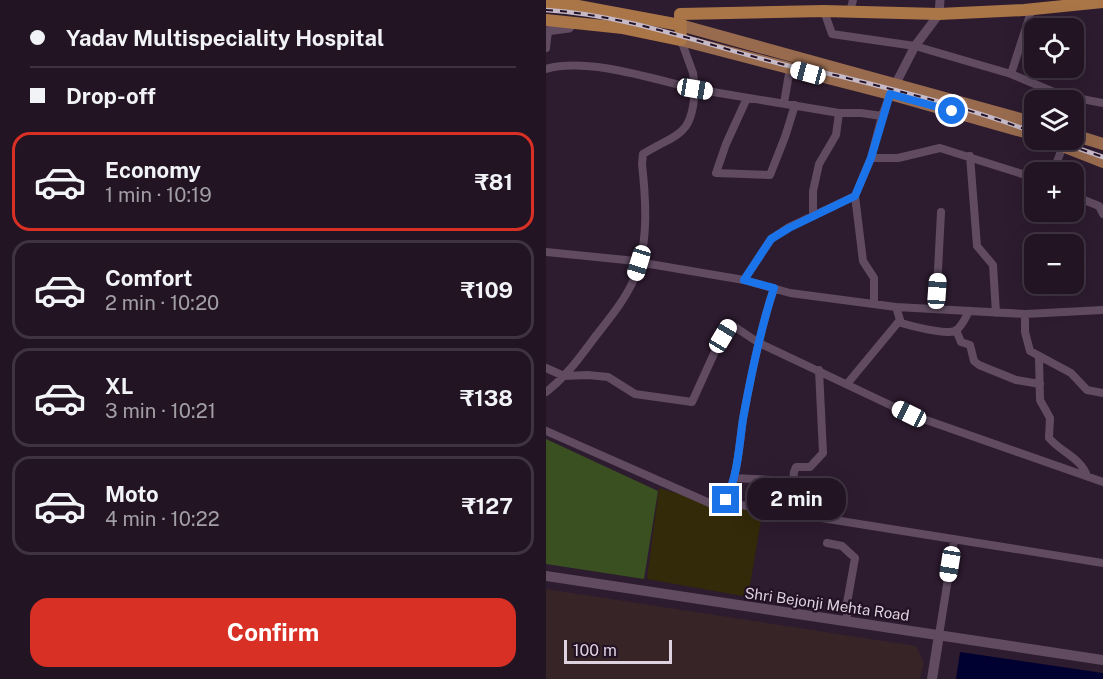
<!DOCTYPE html>
<html lang="en">
<head>
<meta charset="utf-8">
<style>
	body { margin:0; font-family:"Public Sans",sans-serif; background:#2a1d2b; color:#f1f3f6; height:100vh; display:flex; flex-direction:column; font-size:22px; white-space:nowrap }
	* { box-sizing:border-box; margin:0 }
	p { font-size:20px; color:#a29ea6 }
	.icon { flex:none; width:33px; height:33px; fill:none; stroke:currentColor; stroke-width:2; stroke-linecap:round; stroke-linejoin:round }
	.map { position:relative; flex:1; overflow:hidden }
	.details { display:flex; flex-direction:column; background:#221423; width:546px }
	.details>* { flex:none }
	.guide { display:grid; align-content:center; height:132px; padding:0 30px; background:#221423 }
	.controls { position:absolute; left:478px; top:18px; display:grid; gap:12px }
	.controls a { display:grid; place-items:center; width:60px; height:60px; border-radius:12px; background:#221423; box-shadow:0 6px 24px #0002,0 0 0 2px #3f3341; font-size:30px }
	.scale { position:absolute; left:18px; bottom:15px; width:108px; box-sizing:border-box; padding-left:6px; border:3px solid #ded2df; border-top:0; font-size:16px; line-height:21px; white-space:nowrap; color:#ded2df; -webkit-text-stroke:4px #231225; paint-order:stroke }
	.end { position:absolute; width:27px; height:27px; margin:-14px; border:8px solid #1a73e8; background:#fff; box-shadow:0 0 0 3px #fff }
	.from { border-radius:50% }
	.bubble { position:absolute; height:42px; border-radius:18px; background:#221423; box-shadow:0 6px 24px #0002,0 0 0 2px #3f3341; font-size:20px; font-weight:700; line-height:42px; text-align:center }
	.car { position:absolute; width:18px; height:36px; margin:-18px -9px; border-radius:8px; box-shadow:0 0 4px 2px #0007; background:linear-gradient(#fff 24%,#345 0 40%,#fff 0 76%,#345 0 86%,#fff 0) }
	.guide b { display:flex; align-items:center; gap:21px; height:57px; font-size:22px }
	.guide b+b { border-top:2px solid #3f3341 }
	.guide i { width:15px; height:15px; background:#f1f3f6 }
	ul { padding:0; list-style:none }
	li { display:flex; align-items:center; gap:18px; height:99px; margin:0 12px 9px; padding:0 18px; border:3px solid #3f3341; border-radius:18px }
	li div { flex:1 }
	li b { display:block; font-size:22px }
	li em { font-style:normal; font-weight:700 }
	li.current { border-color:#d93025 }
	li>.icon { width:54px; height:54px; stroke-width:1.5 }
	.button { display:flex; gap:12px; margin-top:auto; padding:12px 30px }
	.button a { flex:1; height:69px; border-radius:18px; background:#d93025; color:#fff; font-size:24px; font-weight:700; line-height:69px; text-align:center }
	main { display:flex; flex:1; min-height:0 }
	.map>svg:first-child { display:block }
	.commercial { fill:#372426 }
	.green { fill:#3a5020 }
	.sand { fill:#322a08 }
	.water { fill:#000031 }
	.lines { fill:none; stroke-linecap:round; stroke-linejoin:round }
	.minor { stroke:#604b61; stroke-width:8 }
	.tertiary { stroke:#604b61; stroke-width:9 }
	.secondary { stroke:#604b61; stroke-width:10 }
	.primary { stroke:#986b4e; stroke-width:12 }
	.trunk { stroke:#aa7648; stroke-width:12 }
	.rail-casing { stroke:#c6bac8; stroke-width:4.5 }
	.rail { stroke:#231225; stroke-width:2; stroke-dasharray:7; stroke-linecap:butt }
	.route { stroke:#1a73e8; stroke-width:8 }
	.labels { text-anchor:middle; dominant-baseline:central; stroke-width:4.5; stroke-linejoin:round; paint-order:stroke }
	.street-label { font-size:15px; fill:#ded2df; stroke:#231225 }
</style>
</head>
<body>
<main>
<section class="details">
<div class="guide">
<b><i class="from"></i>Yadav Multispeciality Hospital</b>
<b><i></i>Drop-off</b>
</div>
<ul>
<li class="current"><svg class="icon" aria-label="car" viewBox="0 0 24 24"><path d="M5 17H2v-5l4-1 3-4h7l3 4 3 1v5h-3M9 17h6M6 11h13"/><circle cx="7" cy="17" r="2"/><circle cx="17" cy="17" r="2"/></svg><div><b>Economy</b><p>1 min · 10:19</p></div><em>₹81</em></li>
<li><svg class="icon" aria-label="car" viewBox="0 0 24 24"><path d="M5 17H2v-5l4-1 3-4h7l3 4 3 1v5h-3M9 17h6M6 11h13"/><circle cx="7" cy="17" r="2"/><circle cx="17" cy="17" r="2"/></svg><div><b>Comfort</b><p>2 min · 10:20</p></div><em>₹109</em></li>
<li><svg class="icon" aria-label="car" viewBox="0 0 24 24"><path d="M5 17H2v-5l4-1 3-4h7l3 4 3 1v5h-3M9 17h6M6 11h13"/><circle cx="7" cy="17" r="2"/><circle cx="17" cy="17" r="2"/></svg><div><b>XL</b><p>3 min · 10:21</p></div><em>₹138</em></li>
<li><svg class="icon" aria-label="car" viewBox="0 0 24 24"><path d="M5 17H2v-5l4-1 3-4h7l3 4 3 1v5h-3M9 17h6M6 11h13"/><circle cx="7" cy="17" r="2"/><circle cx="17" cy="17" r="2"/></svg><div><b>Moto</b><p>4 min · 10:22</p></div><em>₹127</em></li>
</ul>
<div class="button"><a>Confirm</a></div>
</section>
<div class="map">
<svg width="557" height="679" viewBox="0 0 557 679">
	<rect width="100%" height="100%" fill="#2d1b2f"/>
	<path class="commercial" d="M0,589L370,646L378,663L374,679H0Z"/>
	<path class="green" d="M0,439L112,491L98,579L0,564Z"/>
	<path class="sand" d="M113,488L175,506L217,509L202,597L101,579Z"/>
	<path class="water" d="M414,652L557,673V679H410Z"/>
	<g class="lines">
		<path class="minor" d="M278,11L286,34L369,46L465,74L515,95L557,103
			M304,12L307,0
			M135,40L147,73L149,89L293,113H315L336,116L344,94
			M0,48L2,31
			M0,69C41,57 107,79 149,89C146,137 133,132 97,154L96,164C100,200 103,245 88,279C79,300 63,319 49,337C34,357 20,377 0,392
			M465,74L486,9
			M201,98L180,144L170,173L224,175L239,137L249,105
			M500,100L504,91
			M238,103L244,68
			M336,116L325,158H352L394,148L489,178
			M424,156L431,246L447,265L450,313
			M507,172L517,146
			M309,196L317,261L328,278V304
			M528,196L553,206L557,214
			M267,216V191L273,164L290,135L293,113
			M0,252L80,260L198,280L244,293L350,307L479,314L557,310
			M198,280L225,239L243,227L309,196L325,158
			M350,307L355,323C365,326 400,335 409,331C415,328 420,317 423,311
			M390,309L395,212
			M479,314V332L484,351L525,373L541,390L557,393
			M410,330L415,342L424,345L428,361L433,365L470,380L494,384
			M493,358L494,400L504,418L503,438C516,453 535,458 541,476
			M0,368L18,376L42,375L62,377L89,394L146,402L171,347L183,326L189,327L213,343L363,414L557,482
			M301,384L354,320
			M0,431L168,505L180,500C192,475 193,446 197,419C205,375 214,330 228,288
			M188,478L247,481L248,472L250,467H264L277,453L273,370
			M176,502L557,563
			M281,543L296,546L309,558L301,603V622
			M393,635L408,541"/>
		<path class="tertiary" d="M0,31L23,28L28,22
			M347,89L369,46L393,14L394,0"/>
		<path class="secondary" d="M0,576L557,660
			M386,679L393,635"/>
		<path class="primary" d="M134,25L489,123
			M135,40L344,94L489,135
			M528,135L557,144
			M501,140L557,162"/>
		<path class="trunk" d="M0,4L32,6L134,25
			M0,20L77,28L135,40L134,14L278,11L393,14L478,10L557,2"/>
		<g class="rail-casing">
			<path id="rail" d="M0,10C81,15 160,45 239,65C258,70 278,72 297,77C361,93 427,109 489,133
				M508,140L557,157"/>
		</g>
		<use href="#rail" class="rail"/>
	</g>
	<g class="lines">
		<path class="route" d="M180,500C192,475 193,446 197,419C205,375 214,330 228,288L198,280L225,239L243,228L309,196L325,158L344,94L406,111"/>
	</g>
	<g class="labels">
		<g class="street-label">
			<text transform="translate(281 604) rotate(8)">Shri Bejonji Mehta Road</text>
		</g>
	</g>
</svg>
<div class="controls">
<a><svg class="icon" aria-label="locate" viewBox="0 0 24 24"><circle cx="12" cy="12" r="6"/><path d="M12 2v4M12 18v4M2 12h4M18 12h4"/></svg></a>
<a><svg class="icon" aria-label="layers" viewBox="0 0 24 24"><path d="M12 4l9 5-9 5-9-5zM3 14l9 5 9-5"/></svg></a>
<a>+</a>
<a>−</a>
</div>
<div class="scale">100 m</div>
<i class="end from" style="left:406px;top:111px"></i>
<i class="end" style="left:180px;top:500px"></i>
<div class="bubble" style="left:201px;top:478px;width:99px">2 min</div>
<i class="car" style="left:262px;top:73px;rotate:285deg"></i>
<i class="car" style="left:149px;top:89px;rotate:100deg"></i>
<i class="car" style="left:93px;top:263px;rotate:197deg"></i>
<i class="car" style="left:391px;top:291px;rotate:4deg"></i>
<i class="car" style="left:177px;top:336px;rotate:31deg"></i>
<i class="car" style="left:363px;top:414px;rotate:296deg"></i>
<i class="car" style="left:404px;top:564px;rotate:189deg"></i>
</div>
</main>
</body>
</html>
